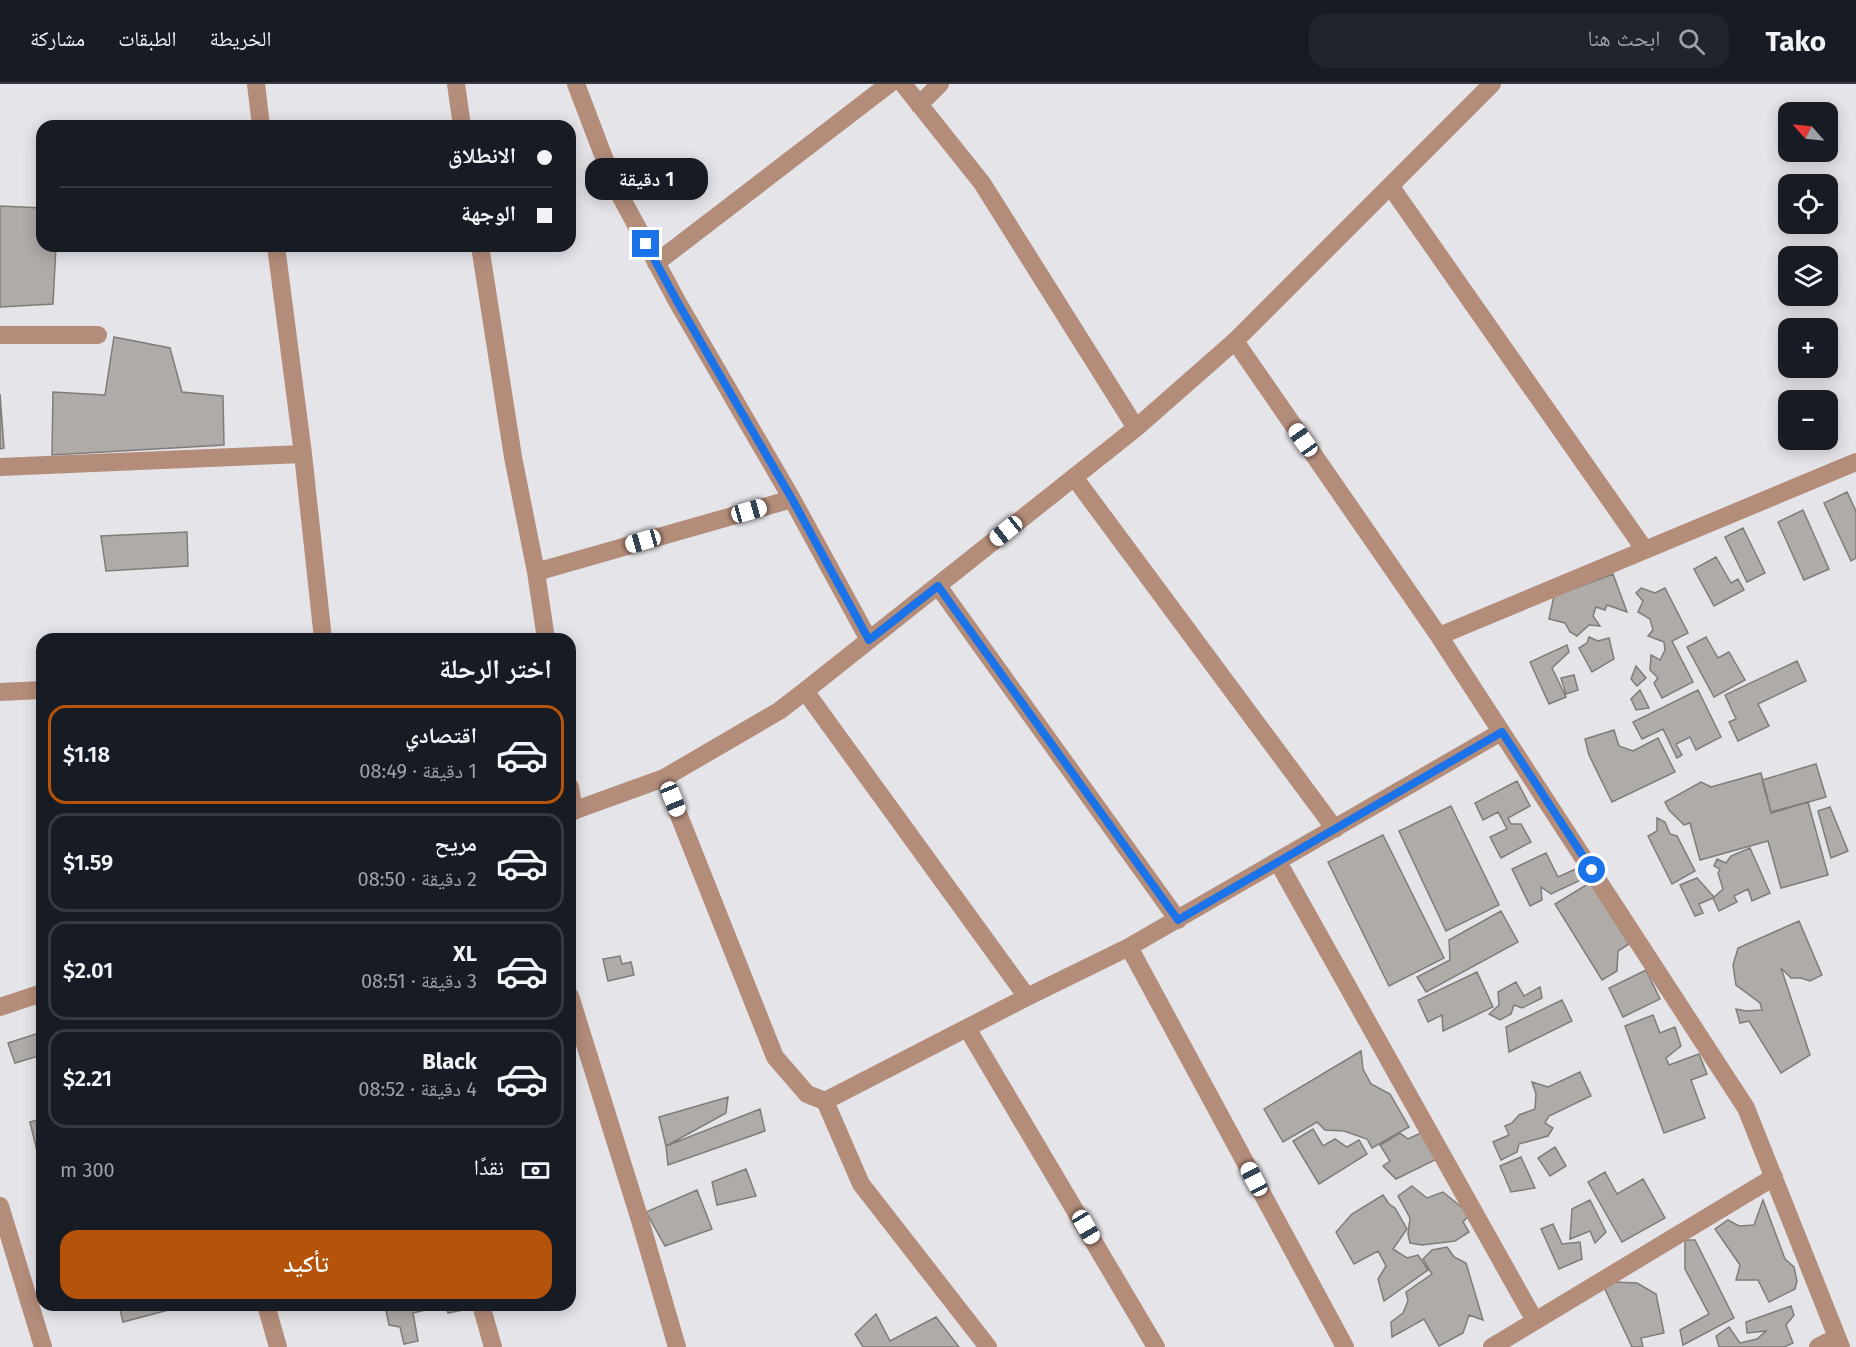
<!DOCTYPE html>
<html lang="ar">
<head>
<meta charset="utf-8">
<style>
	body { margin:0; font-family:"Fira Sans","Noto Naskh Arabic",sans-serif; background:#20242c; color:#f1f3f6; direction:rtl; height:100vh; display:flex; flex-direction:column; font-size:22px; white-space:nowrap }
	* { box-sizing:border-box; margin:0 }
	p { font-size:20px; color:#9ea1a6 }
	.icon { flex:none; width:33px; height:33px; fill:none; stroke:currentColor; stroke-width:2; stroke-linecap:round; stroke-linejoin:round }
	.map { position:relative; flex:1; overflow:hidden; direction:ltr }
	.sheet { position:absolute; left:36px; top:549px; width:540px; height:678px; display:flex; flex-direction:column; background:#171b24; border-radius:18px; box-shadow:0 3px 15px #0003; direction:rtl }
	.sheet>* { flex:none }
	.guide { position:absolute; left:36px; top:36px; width:540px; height:132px; border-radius:18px; box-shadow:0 3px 15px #0003; direction:rtl; display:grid; align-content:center; height:132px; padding:0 24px; background:#171b24 }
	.needle { width:39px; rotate:297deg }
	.tools { position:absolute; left:1778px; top:18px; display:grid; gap:12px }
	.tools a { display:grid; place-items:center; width:60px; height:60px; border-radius:12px; background:#171b24; box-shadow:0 3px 15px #0003; font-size:30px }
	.end { position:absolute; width:27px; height:27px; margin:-14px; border:8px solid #1a73e8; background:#fff; box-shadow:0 0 0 3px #fff }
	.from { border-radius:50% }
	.bubble { position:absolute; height:42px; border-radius:18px; background:#171b24; box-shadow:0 3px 15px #0003; font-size:20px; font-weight:600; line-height:42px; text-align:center; direction:rtl }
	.car { position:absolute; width:18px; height:36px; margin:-18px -9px; border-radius:8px; box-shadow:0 0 4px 2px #0007; background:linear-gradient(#fff 24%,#345 0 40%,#fff 0 76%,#345 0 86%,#fff 0) }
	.guide b { display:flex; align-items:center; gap:21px; height:57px; font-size:22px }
	.guide b+b { border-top:2px solid #363941 }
	.guide i { width:15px; height:15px; background:#f1f3f6 }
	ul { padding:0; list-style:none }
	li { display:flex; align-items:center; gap:18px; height:99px; margin:0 12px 9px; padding:0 12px; border:3px solid #363941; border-radius:18px }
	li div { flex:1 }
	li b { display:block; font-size:22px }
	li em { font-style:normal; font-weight:600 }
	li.selected { border-color:#b45309 }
	li>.icon { width:54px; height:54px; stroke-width:1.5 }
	h2 { padding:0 24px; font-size:27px; line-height:72px }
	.pay { display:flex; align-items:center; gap:15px; height:66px; padding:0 24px; font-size:22px }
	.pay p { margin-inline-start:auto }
	.action { display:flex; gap:12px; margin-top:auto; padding:12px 24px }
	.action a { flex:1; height:69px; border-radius:18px; background:#b45309; color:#fff; font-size:24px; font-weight:600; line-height:69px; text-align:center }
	header { display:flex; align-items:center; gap:36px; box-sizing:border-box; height:84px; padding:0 30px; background:#171b24; border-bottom:2px solid #363941 }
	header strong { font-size:28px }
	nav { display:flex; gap:33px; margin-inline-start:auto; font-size:21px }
	.search { width:420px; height:54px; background:#20242c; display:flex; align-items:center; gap:15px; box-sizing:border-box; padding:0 21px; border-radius:18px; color:#9ea1a6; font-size:22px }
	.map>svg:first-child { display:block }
	.building { fill:#afaba8; stroke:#807c79; stroke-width:1.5 }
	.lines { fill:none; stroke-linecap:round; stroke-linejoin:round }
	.street { stroke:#b48c7a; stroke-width:18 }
	.route { stroke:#1a73e8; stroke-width:8 }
</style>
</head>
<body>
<header>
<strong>Tako</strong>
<div class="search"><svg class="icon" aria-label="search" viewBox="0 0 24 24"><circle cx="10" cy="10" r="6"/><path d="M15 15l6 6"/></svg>ابحث هنا</div>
<nav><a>الخريطة</a><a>الطبقات</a><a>مشاركة</a></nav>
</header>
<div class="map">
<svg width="1856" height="1263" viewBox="0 0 1856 1263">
	<rect width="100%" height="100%" fill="#e4e4e9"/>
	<path class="building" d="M0,122L42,124V162H56L53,220L0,223Z
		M114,253L170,264L182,308L223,312L224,361L52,371L53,308L105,311Z
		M0,310L4,364L0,365Z
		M1847,408L1856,427V474L1851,477L1824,419Z
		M1803,426L1829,485L1804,496L1778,438Z
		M1743,444L1765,489L1747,498L1725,453Z
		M187,448L188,482L106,487L101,452Z
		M1716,473L1731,499L1738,495L1744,506L1714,522L1694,485Z
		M1613,490L1627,528L1607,521L1605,526L1596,523L1593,532L1600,542L1589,541L1577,552L1570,548L1565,539L1549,535L1554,512Z
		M1641,504L1655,509L1665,504L1688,549L1672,557L1693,598L1662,614L1654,599L1658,594L1650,586L1651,571L1660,576L1665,566L1664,558L1648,552L1653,546L1650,535L1638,528L1643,517L1636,509Z
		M1589,553L1598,557L1609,554L1614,575L1592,588L1579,564L1587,559Z
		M1706,553L1718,574L1729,568L1745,596L1714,613L1687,563Z
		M1567,561L1569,568L1552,584L1566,613L1549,620L1530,578Z
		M1797,577L1806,597L1758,620L1769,642L1738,657L1729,638L1736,635L1725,611Z
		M1636,582L1646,594L1637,602L1631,595Z
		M1574,591L1578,606L1566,610L1561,594Z
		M1640,606L1649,624L1636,626L1631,615Z
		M1698,606L1721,653L1696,666L1690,653L1676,660L1682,671L1677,674L1663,645L1642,655L1633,638Z
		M1614,646L1619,662L1633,667L1658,654L1675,688L1612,718L1589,671L1585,655Z
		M1816,680L1826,713L1771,729L1762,696Z
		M1761,689L1771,728L1808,718L1828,791L1781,804L1768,757L1700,776L1690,739L1684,741L1669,726L1665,718L1701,698L1711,703Z
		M1517,697L1530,722L1508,734L1511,740H1521L1531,758L1501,774L1490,753L1507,745L1498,728L1483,736L1475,719Z
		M1451,722L1499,821L1446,847L1399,747Z
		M1830,723L1848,767L1831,774L1818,727Z
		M1657,734L1665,738L1670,750L1677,752L1695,787L1672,800L1648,752L1657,747Z
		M1383,751L1444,874L1389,902L1328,778Z
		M1750,764L1770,809L1752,817L1748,805L1734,812L1737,818L1719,827L1713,814L1699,820L1703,829L1695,832L1680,801L1697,794L1714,813L1723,805L1718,789L1720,785L1714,782L1717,775L1726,779L1731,772Z
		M1546,769L1558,793L1578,784L1583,795L1551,810L1541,803L1542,816L1530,822L1512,785Z
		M1591,798L1629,860L1618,867L1617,887L1602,896L1555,820Z
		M1501,827L1518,858L1426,908L1417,893L1450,876L1449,856Z
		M1799,837L1822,891L1810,897L1801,894H1791L1781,884L1810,971L1781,989L1749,937L1740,939L1736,925L1746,927L1762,926L1760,919L1736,901L1733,881L1738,864Z
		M620,872L622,880L631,878L634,891L608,897L603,875Z
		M1646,886L1660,915L1623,933L1609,904Z
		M1477,888L1493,923L1443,947L1442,931L1428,938L1418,916Z
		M1516,898L1524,912L1540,903L1542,914L1522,924L1514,921L1511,930L1500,936L1489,930L1499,921L1498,908Z
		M1562,916L1572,937L1509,968L1506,943Z
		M1653,931L1660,949L1675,943L1681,962L1666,974L1669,981L1699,970L1707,990L1691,996L1705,1034L1664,1049L1625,942Z
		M42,948V971L15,979L8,959Z
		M1361,967L1363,985L1371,1000L1390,1010L1409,1043L1372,1064L1367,1055L1344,1047L1325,1046L1317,1038L1283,1058L1264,1025Z
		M1580,988L1591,1012L1549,1032L1545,1039L1553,1044L1548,1052L1519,1060L1517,1068L1501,1076L1493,1058L1509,1051L1505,1042L1512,1039L1519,1031L1535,1025L1536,1010L1532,998L1548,1003Z
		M728,1013L726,1029L666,1062L659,1033Z
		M760,1025L765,1047L668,1081L666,1062Z
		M42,1035V1088L30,1038Z
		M1313,1045L1323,1062L1335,1055L1347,1063L1359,1056L1367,1070L1319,1100L1293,1057Z
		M1425,1047L1439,1074L1396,1095L1383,1082L1390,1077L1380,1061L1400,1049L1408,1055Z
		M1555,1063L1566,1082L1550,1092L1538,1074Z
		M1521,1073L1535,1104L1511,1108L1500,1082Z
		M746,1085L756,1112L717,1121L712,1098Z
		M1605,1088L1617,1110L1643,1095L1665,1134L1622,1158L1588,1098Z
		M1412,1102L1427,1114L1443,1108L1470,1130L1463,1138L1469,1148L1455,1157L1422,1161L1410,1159L1408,1150L1410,1134L1398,1112Z
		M697,1106L712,1145L665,1162L646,1128Z
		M1383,1111L1389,1120L1395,1124L1407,1145L1393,1165L1407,1174L1418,1171L1428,1186L1384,1217L1378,1195L1386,1182L1378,1167L1354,1180L1336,1148L1352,1130Z
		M1590,1116L1606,1148L1595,1159L1590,1147L1570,1155L1572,1125Z
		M1763,1116L1785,1175L1794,1183L1797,1197L1795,1205L1769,1218L1758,1196H1736L1740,1181L1715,1145L1728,1136L1739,1142L1754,1141Z
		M1553,1140L1562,1160L1580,1158L1582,1175L1559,1185L1541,1145Z
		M1685,1156H1695L1734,1234L1683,1261L1680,1246L1709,1230L1685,1185Z
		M1447,1163L1454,1173L1466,1179L1483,1236L1469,1231L1463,1249L1439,1262L1424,1235L1392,1253L1391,1238L1403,1229L1408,1217L1406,1208L1432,1190L1423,1175L1432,1166Z
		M1614,1198L1637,1199L1656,1210L1664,1249L1641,1254L1643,1263H1632L1604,1203Z
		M119,1221H175L176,1224L123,1238Z
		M385,1221H467L468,1225L448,1229L446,1221L413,1229L418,1257L404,1260L400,1243L389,1241Z
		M1791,1222L1794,1231L1786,1241L1793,1259L1784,1263H1719L1716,1252L1729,1243L1740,1259L1757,1255L1766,1247L1747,1249L1746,1238Z
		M876,1230L890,1257L936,1233L959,1263H863L855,1250Z"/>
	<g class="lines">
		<path class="street" d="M256,0L261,42
			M456,0L462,42
			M576,0L614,100L678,219L792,415L869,556
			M903,0L982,99L1136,344
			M919,21L940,0
			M1391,103L1645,466
			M276,162L303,370L323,555
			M480,162L513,373L536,488L546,555
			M656,179L889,0
			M0,251H98
			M1235,257L1439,552L1746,1024L1841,1263
			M0,383L303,370
			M1074,393L1335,745
			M536,488L792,415
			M938,502L1178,836
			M1439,552L1856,378
			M805,607L1027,913
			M0,608L42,606
			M664,694L775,973L807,1010L825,1017L1027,913L1129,863L1501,648
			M570,703L574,727
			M570,728L664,694L779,627L805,607L1136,344L1235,257L1492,0
			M1278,778L1535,1237
			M1129,863L1345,1263
			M570,912L640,1136L677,1263
			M0,923L42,909
			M967,944L1156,1263
			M825,1017L861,1100L988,1263
			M0,1122L43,1263
			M266,1221L278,1263
			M481,1221L493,1263
			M1492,1263L1774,1093
			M1818,1263L1837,1253"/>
	</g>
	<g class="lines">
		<path class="route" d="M646,160L678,219L792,415L869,556L938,502L1178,836L1502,648L1592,786"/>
	</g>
</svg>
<div class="tools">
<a><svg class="needle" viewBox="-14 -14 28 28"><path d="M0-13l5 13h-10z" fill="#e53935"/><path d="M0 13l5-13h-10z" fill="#9ea1a6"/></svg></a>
<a><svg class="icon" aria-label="locate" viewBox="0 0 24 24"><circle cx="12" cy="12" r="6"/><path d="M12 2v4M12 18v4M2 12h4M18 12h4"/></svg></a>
<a><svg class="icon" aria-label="layers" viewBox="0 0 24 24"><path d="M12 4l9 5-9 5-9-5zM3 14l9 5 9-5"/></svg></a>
<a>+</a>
<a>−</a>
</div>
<i class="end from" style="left:1592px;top:786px"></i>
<i class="end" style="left:646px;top:160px"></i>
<div class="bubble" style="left:585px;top:74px;width:123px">1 دقيقة</div>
<i class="car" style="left:1303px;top:356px;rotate:325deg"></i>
<i class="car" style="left:749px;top:427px;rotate:74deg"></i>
<i class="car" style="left:1006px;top:447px;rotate:231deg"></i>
<i class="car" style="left:643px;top:457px;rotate:254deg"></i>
<i class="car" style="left:673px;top:715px;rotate:158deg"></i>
<i class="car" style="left:1254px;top:1095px;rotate:332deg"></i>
<i class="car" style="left:1086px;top:1143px;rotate:150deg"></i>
<div class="guide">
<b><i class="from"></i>الانطلاق</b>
<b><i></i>الوجهة</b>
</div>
<section class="sheet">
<h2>اختر الرحلة</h2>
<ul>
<li class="selected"><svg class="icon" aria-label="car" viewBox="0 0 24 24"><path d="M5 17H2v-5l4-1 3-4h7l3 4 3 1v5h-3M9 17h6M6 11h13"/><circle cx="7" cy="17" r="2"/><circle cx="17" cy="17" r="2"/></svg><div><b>اقتصادي</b><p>1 دقيقة · 08:49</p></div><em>$1.18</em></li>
<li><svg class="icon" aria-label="car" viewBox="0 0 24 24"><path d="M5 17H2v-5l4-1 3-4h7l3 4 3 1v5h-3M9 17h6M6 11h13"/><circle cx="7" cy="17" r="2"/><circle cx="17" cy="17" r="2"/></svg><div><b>مريح</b><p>2 دقيقة · 08:50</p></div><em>$1.59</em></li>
<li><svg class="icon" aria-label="car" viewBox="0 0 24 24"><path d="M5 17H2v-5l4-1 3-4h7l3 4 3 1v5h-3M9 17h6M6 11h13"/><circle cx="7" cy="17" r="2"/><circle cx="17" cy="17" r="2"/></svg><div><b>XL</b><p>3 دقيقة · 08:51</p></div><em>$2.01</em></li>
<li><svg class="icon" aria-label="car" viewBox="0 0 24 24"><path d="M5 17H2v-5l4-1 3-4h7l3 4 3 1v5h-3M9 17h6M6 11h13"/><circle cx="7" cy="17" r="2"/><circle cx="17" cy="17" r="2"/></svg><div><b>Black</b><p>4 دقيقة · 08:52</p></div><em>$2.21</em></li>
</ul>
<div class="pay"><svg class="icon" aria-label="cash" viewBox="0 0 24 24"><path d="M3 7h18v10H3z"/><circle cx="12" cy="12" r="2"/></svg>نقدًا<p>300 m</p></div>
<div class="action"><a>تأكيد</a></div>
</section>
</div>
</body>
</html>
